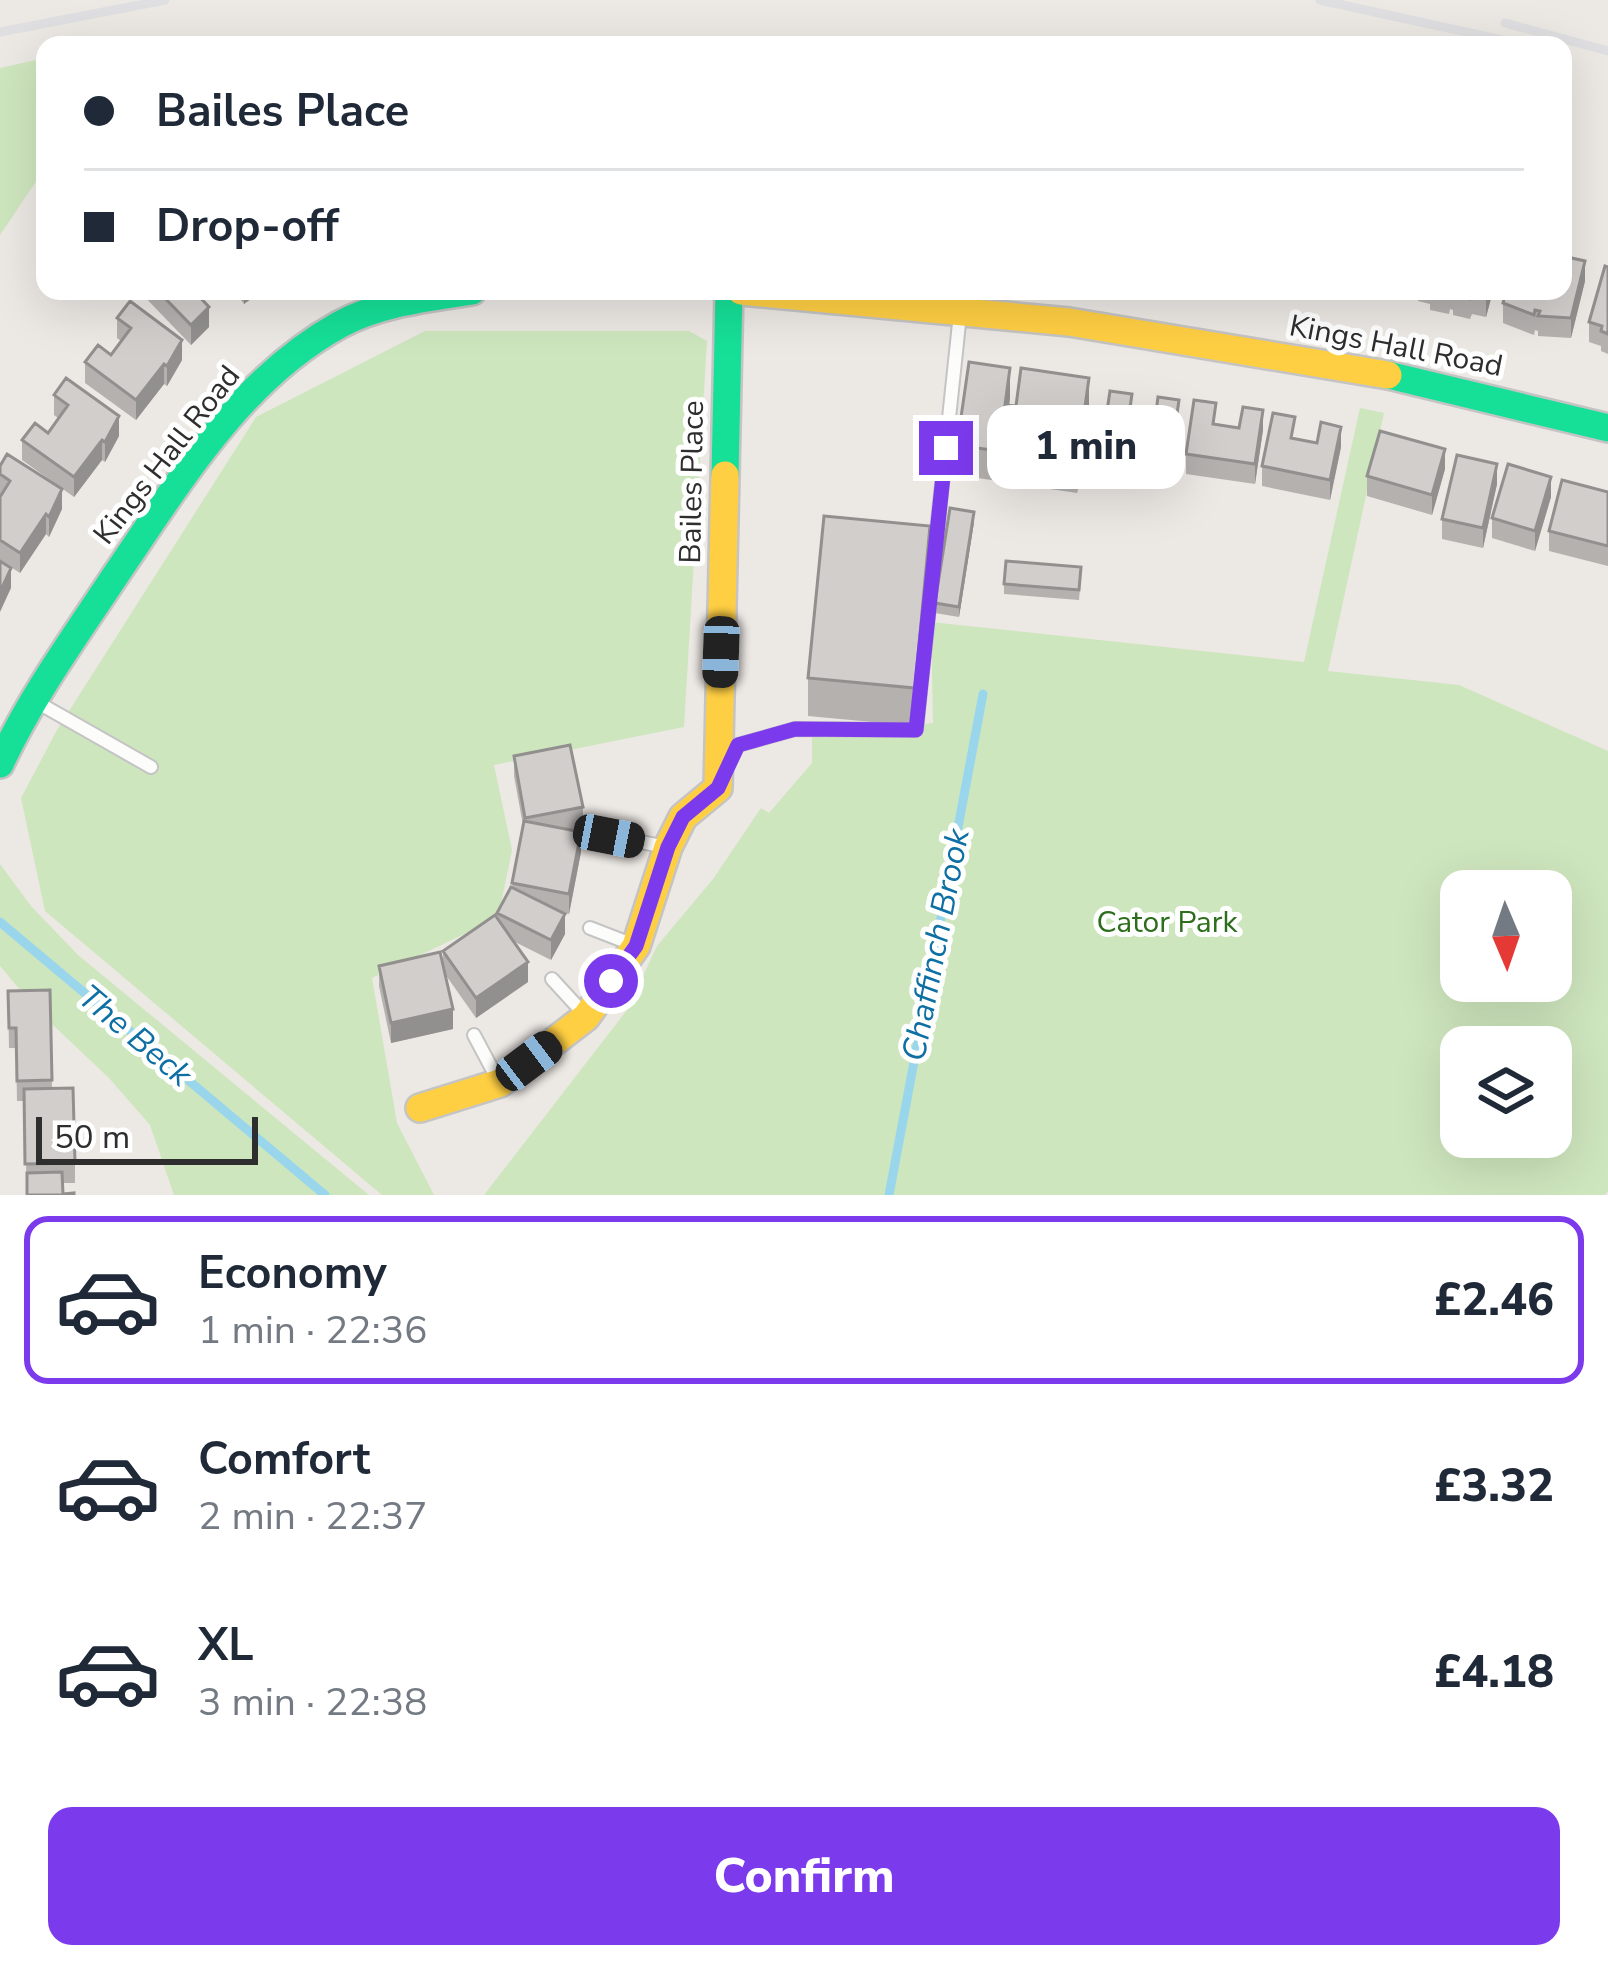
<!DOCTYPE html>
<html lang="en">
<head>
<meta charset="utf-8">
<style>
	body { margin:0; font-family:"Nunito Sans",sans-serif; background:#f2f2f3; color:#1f2937; height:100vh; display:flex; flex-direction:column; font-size:45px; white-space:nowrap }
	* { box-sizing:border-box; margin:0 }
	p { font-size:39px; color:#747a83 }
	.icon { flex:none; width:66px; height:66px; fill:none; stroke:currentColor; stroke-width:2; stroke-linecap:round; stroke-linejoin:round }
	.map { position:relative; height:1195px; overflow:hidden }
	.panel { display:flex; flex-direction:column; background:#fff; flex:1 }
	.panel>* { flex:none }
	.guide { position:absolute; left:36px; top:36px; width:1536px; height:264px; border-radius:24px; box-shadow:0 12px 48px #0002; display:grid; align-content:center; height:264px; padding:0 48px; background:#fff }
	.needle { width:78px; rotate:178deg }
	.fabs { position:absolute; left:1440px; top:870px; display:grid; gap:24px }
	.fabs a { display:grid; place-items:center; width:132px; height:132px; border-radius:24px; background:#fff; box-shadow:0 12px 48px #0002; font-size:60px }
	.scale { position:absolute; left:36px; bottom:30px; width:222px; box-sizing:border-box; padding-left:12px; border:6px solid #2e2e2e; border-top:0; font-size:33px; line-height:42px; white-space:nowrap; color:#2e2e2e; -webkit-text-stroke:9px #fff; paint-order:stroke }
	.end { position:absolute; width:54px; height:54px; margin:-27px; border:15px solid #7c3aed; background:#fff; box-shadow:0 0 0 6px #fff }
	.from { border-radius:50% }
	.bubble { position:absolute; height:84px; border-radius:24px; background:#fff; box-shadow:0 12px 48px #0002; font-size:39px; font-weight:800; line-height:84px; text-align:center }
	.car { position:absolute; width:36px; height:72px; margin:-36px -18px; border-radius:15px; box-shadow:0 0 9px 3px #0007; background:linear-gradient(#222 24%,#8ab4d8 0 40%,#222 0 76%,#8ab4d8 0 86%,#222 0) }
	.guide b { display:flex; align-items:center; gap:42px; height:114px; font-size:45px }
	.guide b+b { border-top:3px solid #e0e1e3 }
	.guide i { width:30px; height:30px; background:#1f2937 }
	ul { padding:21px 0 0; list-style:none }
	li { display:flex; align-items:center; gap:36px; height:168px; margin:0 24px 18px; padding:0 24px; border:6px solid transparent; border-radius:24px }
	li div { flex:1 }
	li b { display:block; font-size:45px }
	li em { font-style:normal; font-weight:800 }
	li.current { border-color:#7c3aed }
	li>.icon { width:108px; height:108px; stroke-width:1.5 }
	.primary-button { display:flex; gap:24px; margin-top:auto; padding:24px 48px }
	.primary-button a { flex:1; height:138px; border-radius:24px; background:#7c3aed; color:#fff; font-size:48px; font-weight:800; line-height:138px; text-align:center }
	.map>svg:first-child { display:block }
	.green { fill:#cee6be; fill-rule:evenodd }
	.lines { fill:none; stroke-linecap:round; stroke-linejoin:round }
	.stream { stroke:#99d6ec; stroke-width:9 }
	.lane-casing { stroke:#c5c4c5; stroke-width:16 }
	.fast-casing { stroke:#c5c4c5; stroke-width:32 }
	.slow-casing { stroke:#c5c4c5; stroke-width:32 }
	.lane { stroke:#fcfcfb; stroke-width:12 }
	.fast { stroke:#16e098; stroke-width:27 }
	.slow { stroke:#ffcf43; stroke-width:27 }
	.rail { stroke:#dfdfe1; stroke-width:9 }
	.wall { fill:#b4b1af }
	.shaded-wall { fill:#92908e }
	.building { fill:#d1cecb; stroke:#92908e; stroke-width:3 }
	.route { stroke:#7c3aed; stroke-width:15 }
	.labels { text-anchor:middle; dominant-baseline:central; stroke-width:10; stroke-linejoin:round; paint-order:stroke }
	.street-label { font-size:30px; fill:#2e2e2e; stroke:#fff }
	.park-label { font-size:30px; fill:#2c6e1b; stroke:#fff }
	.water-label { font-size:33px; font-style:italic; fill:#0d6fa3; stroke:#fff }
</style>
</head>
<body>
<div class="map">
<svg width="1608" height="1195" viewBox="0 0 1608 1195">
	<rect width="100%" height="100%" fill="#ece8e4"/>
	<path class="green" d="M45,58V168L0,235V68Z
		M425,331H689L707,341L684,727L494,765L512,850L498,918L372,978L397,1123L434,1195H382L45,911L21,798L57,730L256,417Z
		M1360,408L1384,413L1328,671L1459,685L1608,751V1191L1605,1195H484L627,1010L657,946L713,879L761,808L769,813L812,763V737L933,723L931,622L1304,662ZM1461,891H1551V981H1461ZM1461,1047H1551V1137H1461Z
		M0,864L31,906L78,955L369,1195H174L150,1125L109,1078L37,1010L0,966Z"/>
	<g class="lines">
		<path class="stream" d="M0,922L325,1195
			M889,1195L983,694"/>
		<g class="lane-casing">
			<path id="lane" d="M35,701L151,767
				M728,765L738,745L795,729L916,730L960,314
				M609,836L667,847
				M590,928L634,945
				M552,979L586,1016
				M474,1035L499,1082"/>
		</g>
		<g class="fast-casing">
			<path id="fast" d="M1388,375L1608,428
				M725,475L729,291
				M0,764C31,697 74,638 115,576C178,484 238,381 339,325C379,303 427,298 472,291"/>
		</g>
		<g class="slow-casing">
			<path id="slow" d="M741,291L1069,322L1388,375
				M420,1108L500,1083L586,1017L636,946L668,847L683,817L718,788L725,475"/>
		</g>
		<use href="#lane" class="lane"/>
		<use href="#fast" class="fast"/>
		<use href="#slow" class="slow"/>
		<path class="rail" d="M1320,0L1526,45
			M1505,23L1608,51
			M0,32L165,0"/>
	</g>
	<path class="wall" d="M1608,267V354L1601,351V346L1589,342V322Z
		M1585,281L1571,338L1538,336V331L1535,330L1534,335L1503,323V303Z
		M139,291H203L199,296L209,327L191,345Z
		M234,291H260V292L244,304Z
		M1352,291H1390L1389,294Z
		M1418,291H1493L1486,317L1472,314L1470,319L1453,315V310L1450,309L1449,314L1430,310V304L1418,301Z
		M117,318L182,360L167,386L164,384L136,420L85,383V362L111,355L121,341L117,338Z
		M54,395L119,436L105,462L102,460L74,497L22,460V440L48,433L58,418L54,415Z
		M1010,398L1009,405L1089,408L1077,493L1009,483V467L1001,465L998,481L957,475V445Z
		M1132,416L1179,421L1171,475L1102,464V444Z
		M1216,425L1263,430L1255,484L1186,474V454Z
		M1295,439L1341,447L1330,500L1262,486V466Z
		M0,466L62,509L49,537L46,534L20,573L0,560Z
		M1445,469L1432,515L1367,496V476Z
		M1497,484L1483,548L1442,539V519Z
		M1608,492V566L1549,551V531Z
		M1551,497L1535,551L1492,538V518Z
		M974,522L959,617L935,613V603Z
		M930,564L915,726L808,716V678Z
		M1081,577L1079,600L1004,594V584Z
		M514,756L583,807V827L570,830L581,852L569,914L562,913L565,934L551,960L513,941L528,982L476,1018L445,974L453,1029L391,1043L379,986V966L443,964V951L497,919V913L512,887L523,825L514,776Z
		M50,990L52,1088L75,1163V1183H62L27,1195L24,1101H17L16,1048H9L8,991Z"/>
	<path class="shaded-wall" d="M1585,261V281L1571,338V318Z
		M244,291H260V292L244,304Z
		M1488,291H1493L1486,317V297Z
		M209,307V327L191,345V325Z
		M182,340V360L167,386V366Z
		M164,364V384L136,420V400Z
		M1010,368V398L1005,434V405Z
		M1089,378V408L1077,493V464Z
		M1179,400V421L1171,475V455Z
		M1263,410V430L1255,484V464Z
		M119,416V436L105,462V442Z
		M1341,427V447L1330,500V480Z
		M1001,436V465L998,481V451Z
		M102,440V460L74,497V477Z
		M1445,449V469L1432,515V495Z
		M1497,464V484L1483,548V528Z
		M1551,477V497L1535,551V531Z
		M62,489V509L49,537V517Z
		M974,512V522L959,617V607Z
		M46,514V534L20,573V553Z
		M930,526V564L915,726V688Z
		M11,568V588L0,612V592Z
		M581,832V852L569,914V894Z
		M565,914V934L551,960V940Z
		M528,962V982L476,1018V998Z
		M453,1009V1029L391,1043V1023Z"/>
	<path class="building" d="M1567,257L1585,261L1571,318L1538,316L1540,311L1535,310L1534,315L1503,303L1506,291H1563V272Z
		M1605,266L1608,267V334L1601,331L1602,326L1589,322Z
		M158,291H194L209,307L191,325Z
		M1454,291H1488L1486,297L1472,294L1470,299L1453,295Z
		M130,301L182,340L167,366L164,364L136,400L85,362L98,345L111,355L131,328L117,318Z
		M969,362L1010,368L1005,405L1016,406L1021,368L1089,378L1077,464L1009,454L1011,438L1001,436L998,451L957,445Z
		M66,378L119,416L105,442L102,440L74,477L22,440L35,423L48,433L68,405L54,395Z
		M1110,391L1132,394L1129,415L1155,419L1158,397L1179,400L1171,455L1102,444Z
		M1194,400L1216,403L1213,424L1239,428L1243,407L1263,410L1255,464L1186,454Z
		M1273,413L1295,417L1291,438L1317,443L1321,422L1341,427L1330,480L1262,466Z
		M1380,431L1445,449L1432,495L1367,476Z
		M7,454L62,489L49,517L46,514L20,553L0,540V497L10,481L0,474V466Z
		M1457,455L1497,464L1483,528L1442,519Z
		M1508,464L1551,477L1535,531L1492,518Z
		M1562,480L1608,492V546L1549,531Z
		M950,508L974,512L959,607L935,603Z
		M824,516L930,526L915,688L808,678Z
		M0,561L11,568L0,592Z
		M1006,561L1081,567L1079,590L1004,584Z
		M570,745L583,807L525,818L514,756Z
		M524,821L581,832L569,894L512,883Z
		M511,887L565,914L551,940L497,913Z
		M495,915L528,962L476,998L443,951Z
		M440,952L453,1009L391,1023L379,966Z
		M50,990L52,1080L17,1081L16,1028H9L8,991Z
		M73,1088L75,1163L25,1164L24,1089Z
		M62,1172L63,1194L74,1193V1195H27V1173Z"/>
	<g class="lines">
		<path class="route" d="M611,981L636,946L668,847L683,817L718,788L738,745L795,729L916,730L946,448"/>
	</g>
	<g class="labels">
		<g class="street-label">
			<text transform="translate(1396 346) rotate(11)">Kings Hall Road</text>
			<text transform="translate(167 455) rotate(-52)">Kings Hall Road</text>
			<text transform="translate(692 482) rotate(-89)">Bailes Place</text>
		</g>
		<g class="park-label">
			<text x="1167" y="922">Cator Park</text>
		</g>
		<g class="water-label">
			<text transform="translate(936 945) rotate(-79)">Chaffinch Brook</text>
			<text transform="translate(135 1036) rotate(40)">The Beck</text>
		</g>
	</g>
</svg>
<div class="fabs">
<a><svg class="needle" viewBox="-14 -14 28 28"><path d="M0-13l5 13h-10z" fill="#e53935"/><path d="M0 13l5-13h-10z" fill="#747a83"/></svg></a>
<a><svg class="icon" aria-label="layers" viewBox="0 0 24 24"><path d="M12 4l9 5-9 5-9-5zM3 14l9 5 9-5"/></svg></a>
</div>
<div class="scale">50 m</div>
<i class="end from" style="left:611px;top:981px"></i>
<i class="end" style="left:946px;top:448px"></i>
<div class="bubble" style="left:987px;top:405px;width:198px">1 min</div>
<i class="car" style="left:721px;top:652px;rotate:182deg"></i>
<i class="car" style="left:609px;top:836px;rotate:101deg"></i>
<i class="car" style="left:529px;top:1061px;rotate:53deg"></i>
<div class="guide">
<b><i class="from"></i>Bailes Place</b>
<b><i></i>Drop-off</b>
</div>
</div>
<section class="panel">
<ul>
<li class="current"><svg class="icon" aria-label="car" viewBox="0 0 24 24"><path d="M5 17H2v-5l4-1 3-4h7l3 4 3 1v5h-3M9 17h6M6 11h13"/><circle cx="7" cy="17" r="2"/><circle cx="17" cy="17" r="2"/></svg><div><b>Economy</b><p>1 min · 22:36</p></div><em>£2.46</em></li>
<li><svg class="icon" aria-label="car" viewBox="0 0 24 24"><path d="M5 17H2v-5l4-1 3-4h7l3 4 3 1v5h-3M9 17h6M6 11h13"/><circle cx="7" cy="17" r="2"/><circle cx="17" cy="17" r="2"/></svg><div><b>Comfort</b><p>2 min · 22:37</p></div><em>£3.32</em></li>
<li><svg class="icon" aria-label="car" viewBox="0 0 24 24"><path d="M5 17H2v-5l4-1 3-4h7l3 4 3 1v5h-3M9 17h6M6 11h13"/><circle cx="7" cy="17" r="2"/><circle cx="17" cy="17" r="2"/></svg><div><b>XL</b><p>3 min · 22:38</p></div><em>£4.18</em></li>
</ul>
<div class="primary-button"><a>Confirm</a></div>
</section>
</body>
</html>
